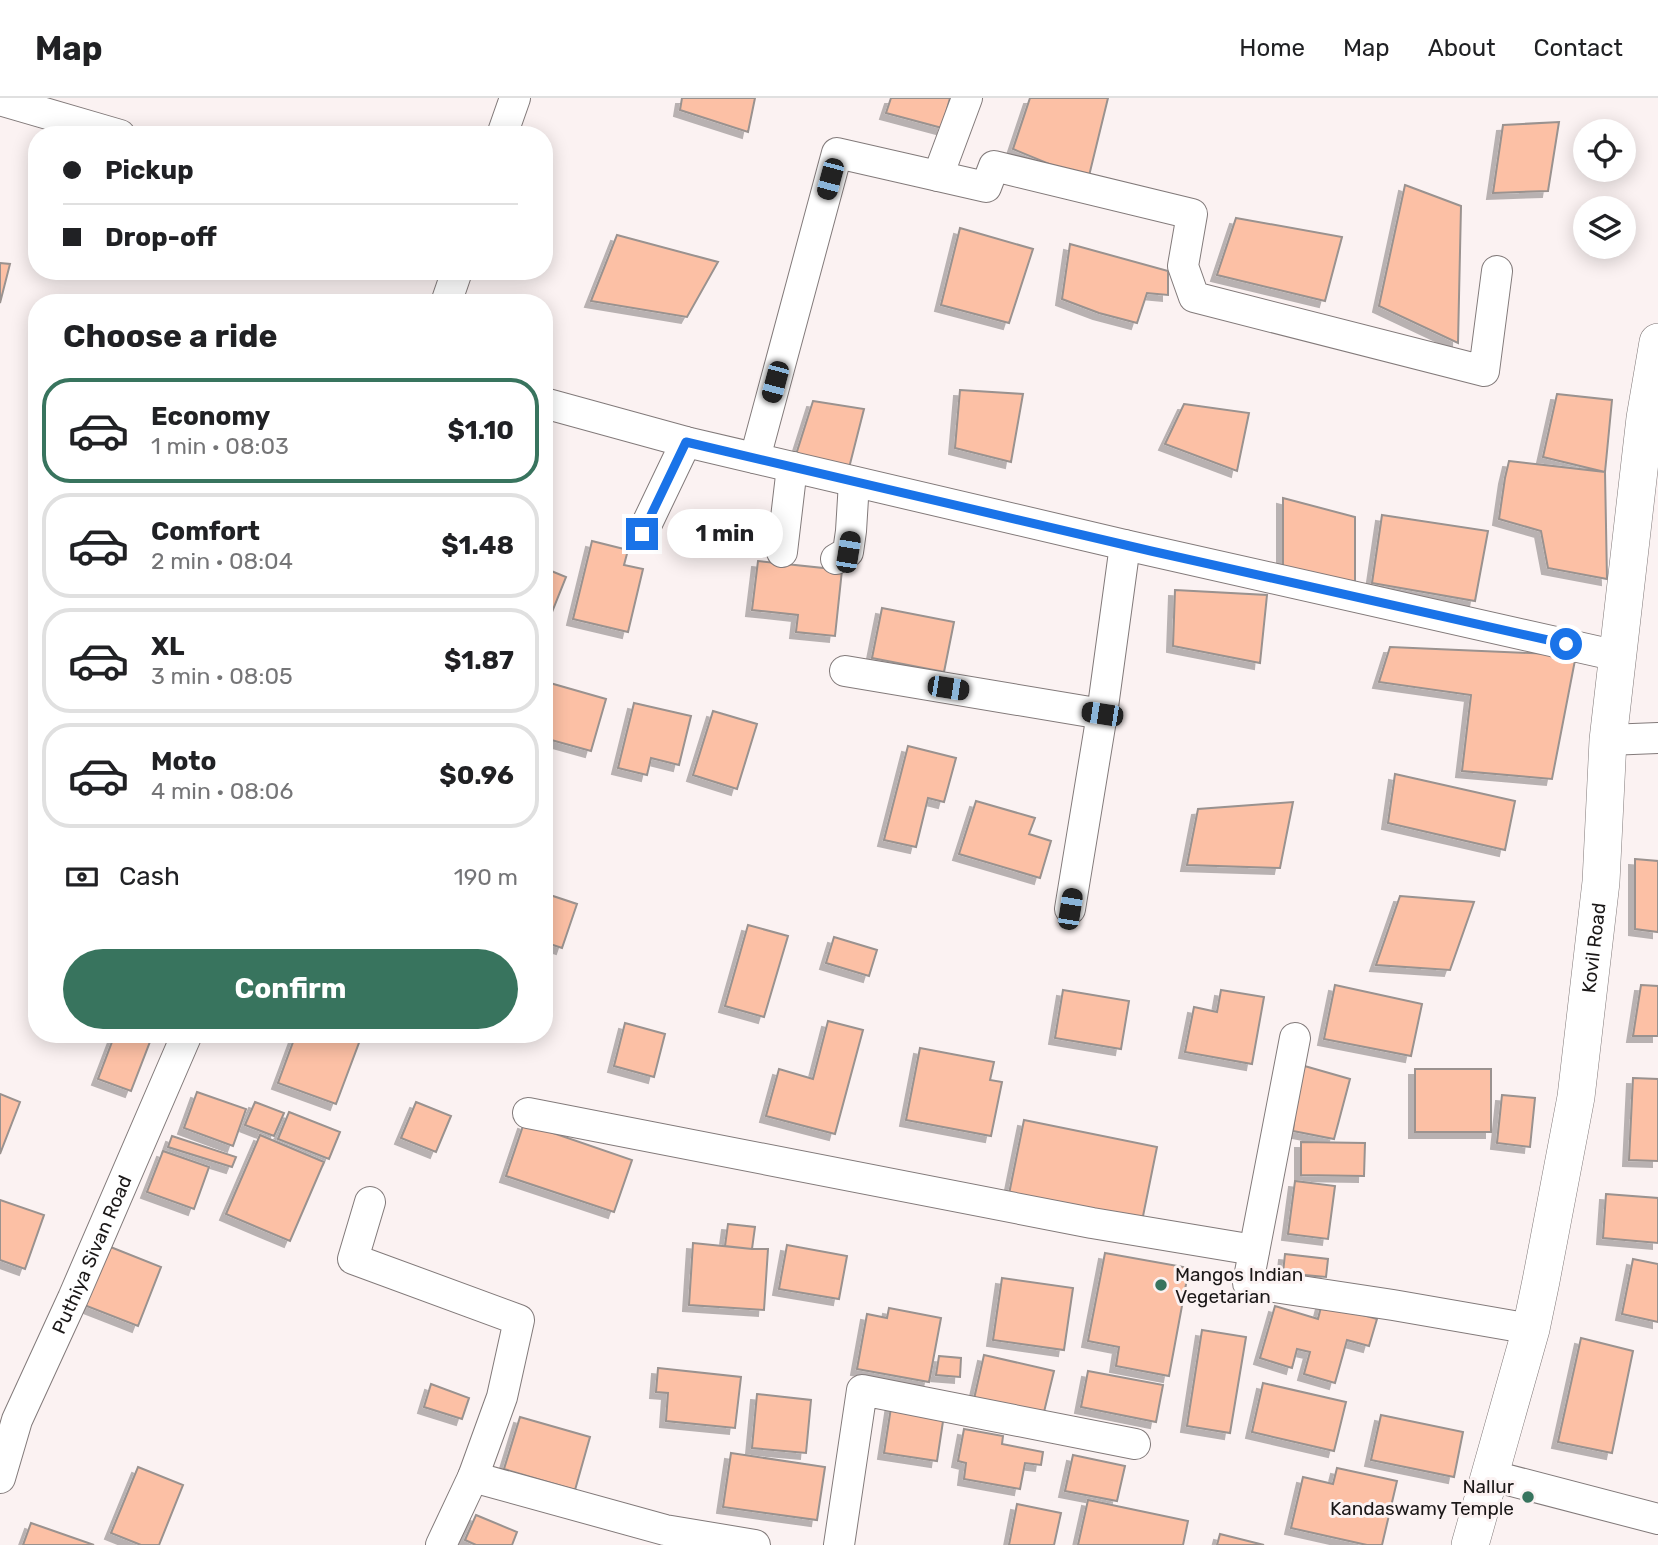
<!DOCTYPE html>
<html lang="en">
<head>
<meta charset="utf-8">
<style>
	body { margin:0; font-family:Rubik,sans-serif; background:#f2f2f2; color:#202124; height:100vh; display:flex; flex-direction:column; font-size:26px; white-space:nowrap }
	* { box-sizing:border-box; margin:0 }
	p { font-size:23px; color:#757577 }
	.icon { flex:none; width:38px; height:38px; fill:none; stroke:currentColor; stroke-width:2; stroke-linecap:round; stroke-linejoin:round }
	.map { position:relative; flex:1; overflow:hidden }
	.drawer { position:absolute; left:28px; top:196px; width:525px; height:749px; display:flex; flex-direction:column; background:#fff; border-radius:28px; box-shadow:0 4px 18px #0003 }
	.drawer>* { flex:none }
	.hud { position:absolute; left:28px; top:28px; width:525px; height:154px; border-radius:28px; box-shadow:0 4px 18px #0003; display:grid; align-content:center; height:154px; padding:0 35px; background:#fff }
	.buttons { position:absolute; left:1573px; top:21px; display:grid; gap:14px }
	.buttons a { display:grid; place-items:center; width:63px; height:63px; border-radius:50%; background:#fff; box-shadow:0 4px 18px #0003; font-size:35px }
	.end { position:absolute; width:32px; height:32px; margin:-16px; border:9px solid #1a73e8; background:#fff; box-shadow:0 0 0 4px #fff }
	.from { border-radius:50% }
	.bubble { position:absolute; height:49px; border-radius:24px; background:#fff; box-shadow:0 4px 18px #0003; font-size:23px; font-weight:700; line-height:49px; text-align:center }
	.car { position:absolute; width:21px; height:42px; margin:-21px -10px; border-radius:9px; box-shadow:0 0 5px 2px #0007; background:linear-gradient(#222 24%,#8ab4d8 0 40%,#222 0 76%,#8ab4d8 0 86%,#222 0) }
	.hud b { display:flex; align-items:center; gap:24px; height:66px; font-size:26px }
	.hud b+b { border-top:2px solid #e0e0e0 }
	.hud i { width:18px; height:18px; background:#202124 }
	ul { padding:0; list-style:none }
	li { display:flex; align-items:center; gap:21px; height:105px; margin:0 14px 10px; padding:0 21px; border:4px solid #e0e0e0; border-radius:28px }
	li div { flex:1 }
	li b { display:block; font-size:26px }
	li em { font-style:normal; font-weight:700 }
	li.selected { border-color:#38745e }
	li>.icon { width:63px; height:63px; stroke-width:1.5 }
	h2 { padding:0 35px; font-size:32px; line-height:84px }
	.pay { display:flex; align-items:center; gap:18px; height:77px; padding:0 35px; font-size:26px }
	.pay p { margin-inline-start:auto }
	.button { display:flex; gap:14px; margin-top:auto; padding:14px 35px }
	.button a { flex:1; height:80px; border-radius:42px; background:#38745e; color:#fff; font-size:28px; font-weight:700; line-height:80px; text-align:center }
	header { display:flex; align-items:center; gap:42px; box-sizing:border-box; height:98px; padding:0 35px; background:#fff; border-bottom:2px solid #e0e0e0 }
	header strong { font-size:33px }
	nav { display:flex; gap:38px; margin-inline-start:auto; font-size:24px }
	.map>svg:first-child { display:block }
	.building { fill:#fcc0a5; stroke:#9a928f; stroke-width:2; filter:url(#shadow) }
	.lines { fill:none; stroke-linecap:round; stroke-linejoin:round }
	.minor-casing { stroke:#827a7a; stroke-width:32 }
	.tertiary-casing { stroke:#827a7a; stroke-width:38 }
	.minor { stroke:#fff; stroke-width:30 }
	.tertiary { stroke:#fff; stroke-width:37 }
	.route { stroke:#1a73e8; stroke-width:9 }
	.poi-dot { fill:#38745e; stroke:#fbf2f2; stroke-width:2.5 }
	.labels { text-anchor:middle; dominant-baseline:central; stroke-width:6; stroke-linejoin:round; paint-order:stroke }
	.street-label { font-size:19px; fill:#1b1818; stroke:#fbf2f2 }
	.poi-label { font-size:19px; fill:#1b1818; stroke:#fbf2f2; text-anchor:start }
</style>
</head>
<body>
<header>
<strong>Map</strong>
<nav><a>Home</a><a>Map</a><a>About</a><a>Contact</a></nav>
</header>
<div class="map">
<svg width="1658" height="1447" viewBox="0 0 1658 1447">
	<defs>
		<filter id="shadow"><feDropShadow dx="-6" dy="6" stdDeviation="0" flood-color="#0004"/></filter>
	</defs>
	<rect width="100%" height="100%" fill="#fbf2f2"/>
	<path class="building" d="M682,0H755L748,34L680,12Z
		M891,0H950L942,30L886,15Z
		M1030,0H1108L1088,82L1013,51Z
		M1559,24L1548,93L1493,95L1503,27Z
		M1405,87L1461,108L1458,245L1379,208Z
		M1236,120L1342,139L1325,203L1217,177Z
		M960,130L1033,151L1009,225L941,207Z
		M617,137L718,164L687,219L591,203Z
		M1070,146L1168,173V197L1147,195L1137,225L1099,215L1062,201Z
		M0,165L10,166L0,205Z
		M960,292L1023,296L1011,364L955,350Z
		M1557,296L1612,302L1605,374L1543,359Z
		M813,303L864,311L849,370L794,363Z
		M1184,306L1249,315L1237,373L1165,346Z
		M1509,363L1605,374L1607,481L1548,470L1541,433L1499,421L1505,380Z
		M1283,400L1355,419V487L1283,474Z
		M1382,417L1488,433L1475,503L1372,485Z
		M592,443L628,452L624,467L643,471L628,534L573,521Z
		M758,463L842,472L835,538L796,534L798,517L752,512Z
		M544,470L566,479L546,529L544,528Z
		M1175,492L1267,497L1260,565L1173,548Z
		M882,510L954,524L944,574L872,560Z
		M1390,549L1576,557L1552,681L1462,673L1471,597L1379,584Z
		M550,585L606,601L591,653L544,640V604Z
		M634,605L691,618L679,667L651,660L647,677L618,670Z
		M713,613L757,626L737,691L693,677Z
		M908,648L956,660L944,704L928,700L916,749L884,742Z
		M1395,676L1515,703L1505,752L1388,725Z
		M976,703L1035,720L1029,736L1051,743L1040,780L959,756Z
		M1293,704L1280,770L1187,767L1198,711Z
		M1635,761L1658,763V834L1635,831Z
		M544,795L577,806L562,850L544,844Z
		M1400,798L1474,804L1450,872L1376,867Z
		M748,827L788,838L764,919L725,908Z
		M834,839L877,852L869,878L826,865Z
		M1335,887L1422,906L1411,958L1324,941Z
		M1641,887L1658,888V938H1633Z
		M1063,892L1129,903L1121,951L1055,940Z
		M1221,892L1264,899L1252,966L1185,954L1194,909L1217,914Z
		M828,923L863,932L835,1036L766,1018L779,971L813,981Z
		M625,925L665,936L654,979L614,968Z
		M115,936H137L151,941L131,993L98,981Z
		M296,936H343L360,942L336,1006L278,985Z
		M920,950L994,964L990,982L1002,984L991,1038L906,1022Z
		M1301,967L1350,981L1334,1041L1293,1033Z
		M1415,971H1491V1034H1415Z
		M1633,980L1658,981V1063L1629,1062Z
		M197,994L246,1011L233,1048L184,1030Z
		M0,996L20,1004L0,1056Z
		M1502,997L1535,1000L1530,1049L1497,1045Z
		M255,1004L284,1015L274,1038L245,1027Z
		M416,1004L451,1018L436,1054L401,1040Z
		M289,1014L340,1034L329,1061L278,1041Z
		M1024,1022L1157,1049L1141,1128L1008,1101Z
		M524,1025L632,1062L614,1114L506,1078Z
		M260,1037L324,1064L290,1143L226,1116Z
		M172,1038L236,1059L232,1069L168,1049Z
		M1301,1044L1365,1045L1364,1078L1301,1077Z
		M163,1053L209,1069L194,1111L147,1094Z
		M1295,1083L1335,1088L1328,1141L1288,1136Z
		M1606,1096L1658,1100V1145L1603,1140Z
		M0,1102L44,1117L25,1171L0,1162Z
		M728,1126L755,1129L752,1151L725,1148Z
		M693,1145L752,1151H768L764,1212L689,1207Z
		M103,1146L161,1169L138,1228L79,1205Z
		M787,1147L847,1158L839,1201L779,1191Z
		M1105,1155L1189,1170L1169,1278L1116,1268L1119,1249L1088,1243Z
		M1285,1156L1328,1161L1326,1179L1283,1175Z
		M1633,1161L1658,1166V1224L1622,1216Z
		M1002,1180L1073,1190L1064,1252L993,1242Z
		M1322,1205L1377,1221L1369,1248L1347,1242L1335,1285L1304,1276L1310,1254L1297,1251L1292,1270L1260,1260L1275,1208L1318,1221Z
		M889,1210L941,1220L929,1284L857,1271L867,1216L887,1220Z
		M1202,1232L1246,1239L1230,1335L1187,1328Z
		M1581,1240L1633,1253L1612,1355L1558,1344Z
		M984,1257L1054,1273L1043,1318L974,1301Z
		M939,1258L961,1260L960,1279L936,1277Z
		M658,1270L741,1279L735,1330L666,1323L668,1295L656,1294Z
		M1088,1273L1163,1287L1156,1324L1081,1309Z
		M1263,1285L1346,1304L1334,1353L1252,1334Z
		M431,1286L469,1300L462,1321L424,1309Z
		M757,1296L811,1302L806,1355L752,1350Z
		M892,1303L945,1310L937,1363L884,1355Z
		M1381,1317L1463,1334L1454,1379L1371,1362Z
		M520,1319L590,1339L575,1392L504,1371Z
		M964,1331L1003,1338L1002,1346L1043,1354L1041,1367L1025,1365L1020,1391L964,1381L966,1365L958,1363Z
		M731,1355L825,1369L817,1422L723,1409Z
		M1073,1357L1125,1368L1117,1403L1065,1393Z
		M138,1369L183,1387L159,1447H141L111,1435Z
		M1337,1370L1397,1383L1382,1447H1367L1291,1430L1303,1379L1333,1386Z
		M1088,1402L1188,1423L1183,1447H1078Z
		M1017,1406L1061,1415L1054,1447H1009Z
		M476,1417L517,1434L512,1447H476L465,1442Z
		M31,1425L94,1447H23Z
		M1220,1436L1264,1447H1217Z"/>
	<g class="lines">
		<g class="minor-casing">
			<g id="minor">
				<path d="M0,2L120,37"/>
				<path d="M502,37L515,0"/>
				<path d="M938,78L967,0"/>
				<path d="M446,205L457,173"/>
				<path d="M544,305L686,344L1125,447L1618,558"/>
				<path d="M755,360L837,55L986,89L994,68L1192,116L1183,168L1194,199L1484,273L1497,173"/>
				<path d="M642,436L686,344"/>
				<path d="M782,454L792,369"/>
				<path d="M836,461L848,454L851,433L854,384"/>
				<path d="M845,573L1102,616L1125,447"/>
				<path d="M1608,642L1658,640"/>
				<path d="M1070,811L1102,616"/>
				<path d="M1295,940L1248,1185L1393,1207L1531,1231"/>
				<path d="M528,1015L1092,1125L1254,1152"/>
				<path d="M370,1104L353,1161L519,1222L502,1299L473,1379L441,1447"/>
				<path d="M1489,1377L1658,1421"/>
				<path d="M473,1379L665,1432L755,1447"/>
				<path id="s1" d="M0,1380L17,1322L73,1200L187,936"/>
				<path d="M839,1447L862,1292L1135,1346"/>
			</g>
		</g>
		<g class="tertiary-casing">
			<g id="tertiary">
				<path id="s2" d="M1470,1447L1531,1231L1541,1183L1576,999L1601,784L1608,642L1645,320L1658,244"/>
			</g>
		</g>
		<use href="#minor" class="minor"/>
		<use href="#tertiary" class="tertiary"/>
	</g>
	<g class="lines">
		<path class="route" d="M642,436L686,344L1151,453L1566,546"/>
	</g>
	<g class="poi-dot">
		<circle cx="1161" cy="1187" r="7"/>
		<circle cx="1528" cy="1399" r="7"/>
	</g>
	<g class="labels">
		<g class="street-label">
			<text stroke="none"><textPath href="#s2" startOffset="611">Kovil Road</textPath></text>
			<text stroke="none"><textPath href="#s1" startOffset="242">Puthiya Sivan Road</textPath></text>
		</g>
		<g class="poi-label">
			<text x="1175" y="1176">Mangos Indian<tspan x="1175" dy="22">Vegetarian</tspan></text>
			<text x="1514" y="1388" text-anchor="end">Nallur<tspan x="1514" dy="22">Kandaswamy Temple</tspan></text>
		</g>
	</g>
</svg>
<div class="buttons">
<a><svg class="icon" aria-label="locate" viewBox="0 0 24 24"><circle cx="12" cy="12" r="6"/><path d="M12 2v4M12 18v4M2 12h4M18 12h4"/></svg></a>
<a><svg class="icon" aria-label="layers" viewBox="0 0 24 24"><path d="M12 4l9 5-9 5-9-5zM3 14l9 5 9-5"/></svg></a>
</div>
<i class="end from" style="left:1566px;top:546px"></i>
<i class="end" style="left:642px;top:436px"></i>
<div class="bubble" style="left:667px;top:411px;width:116px">1 min</div>
<i class="car" style="left:830px;top:81px;rotate:195deg"></i>
<i class="car" style="left:775px;top:284px;rotate:195deg"></i>
<i class="car" style="left:848px;top:454px;rotate:9deg"></i>
<i class="car" style="left:948px;top:590px;rotate:99deg"></i>
<i class="car" style="left:1102px;top:616px;rotate:279deg"></i>
<i class="car" style="left:1070px;top:811px;rotate:9deg"></i>
<div class="hud">
<b><i class="from"></i>Pickup</b>
<b><i></i>Drop-off</b>
</div>
<section class="drawer">
<h2>Choose a ride</h2>
<ul>
<li class="selected"><svg class="icon" aria-label="car" viewBox="0 0 24 24"><path d="M5 17H2v-5l4-1 3-4h7l3 4 3 1v5h-3M9 17h6M6 11h13"/><circle cx="7" cy="17" r="2"/><circle cx="17" cy="17" r="2"/></svg><div><b>Economy</b><p>1 min · 08:03</p></div><em>$1.10</em></li>
<li><svg class="icon" aria-label="car" viewBox="0 0 24 24"><path d="M5 17H2v-5l4-1 3-4h7l3 4 3 1v5h-3M9 17h6M6 11h13"/><circle cx="7" cy="17" r="2"/><circle cx="17" cy="17" r="2"/></svg><div><b>Comfort</b><p>2 min · 08:04</p></div><em>$1.48</em></li>
<li><svg class="icon" aria-label="car" viewBox="0 0 24 24"><path d="M5 17H2v-5l4-1 3-4h7l3 4 3 1v5h-3M9 17h6M6 11h13"/><circle cx="7" cy="17" r="2"/><circle cx="17" cy="17" r="2"/></svg><div><b>XL</b><p>3 min · 08:05</p></div><em>$1.87</em></li>
<li><svg class="icon" aria-label="car" viewBox="0 0 24 24"><path d="M5 17H2v-5l4-1 3-4h7l3 4 3 1v5h-3M9 17h6M6 11h13"/><circle cx="7" cy="17" r="2"/><circle cx="17" cy="17" r="2"/></svg><div><b>Moto</b><p>4 min · 08:06</p></div><em>$0.96</em></li>
</ul>
<div class="pay"><svg class="icon" aria-label="cash" viewBox="0 0 24 24"><path d="M3 7h18v10H3z"/><circle cx="12" cy="12" r="2"/></svg>Cash<p>190 m</p></div>
<div class="button"><a>Confirm</a></div>
</section>
</div>
</body>
</html>
